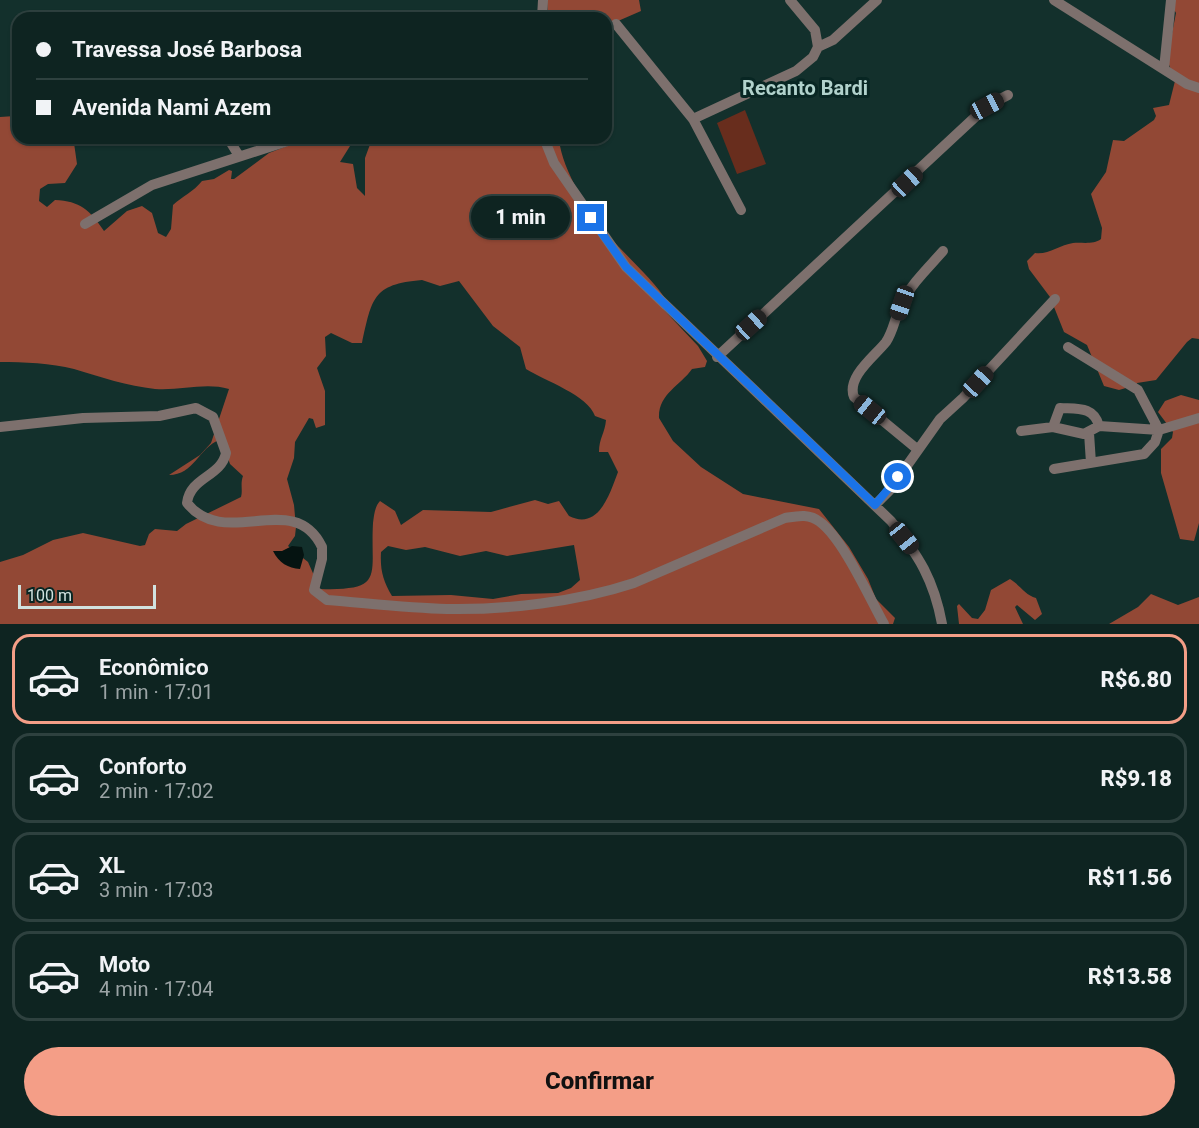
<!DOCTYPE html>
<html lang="pt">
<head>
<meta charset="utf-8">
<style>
	body { margin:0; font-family:Roboto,sans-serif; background:#1c302e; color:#f1f3f6; height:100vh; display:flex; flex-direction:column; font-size:22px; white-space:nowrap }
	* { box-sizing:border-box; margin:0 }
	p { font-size:20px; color:#9ba4a5 }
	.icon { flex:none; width:33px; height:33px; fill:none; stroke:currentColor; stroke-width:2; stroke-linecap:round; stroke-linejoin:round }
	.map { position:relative; height:624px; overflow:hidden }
	.details { display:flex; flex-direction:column; background:#0e2421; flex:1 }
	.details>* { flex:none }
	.guide { position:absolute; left:12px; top:12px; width:600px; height:132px; border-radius:18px; box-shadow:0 2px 4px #0004,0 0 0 2px #2e413f; display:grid; align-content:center; height:132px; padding:0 24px; background:#0e2421 }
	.scale { position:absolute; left:18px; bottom:15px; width:138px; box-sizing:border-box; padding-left:6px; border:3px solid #d1e2df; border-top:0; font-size:16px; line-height:21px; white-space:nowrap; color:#d1e2df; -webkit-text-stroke:4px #082623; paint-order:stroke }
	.end { position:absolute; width:27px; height:27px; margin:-14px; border:8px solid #1a73e8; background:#fff; box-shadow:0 0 0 3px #fff }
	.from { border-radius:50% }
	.bubble { position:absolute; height:42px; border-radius:21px; background:#0e2421; box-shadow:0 2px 4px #0004,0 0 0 2px #2e413f; font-size:20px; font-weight:800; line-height:42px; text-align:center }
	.car { position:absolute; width:18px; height:36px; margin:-18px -9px; border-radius:8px; box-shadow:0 0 4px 2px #0007; background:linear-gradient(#222 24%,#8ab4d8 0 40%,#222 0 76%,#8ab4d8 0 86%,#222 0) }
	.guide b { display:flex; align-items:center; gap:21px; height:57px; font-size:22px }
	.guide b+b { border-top:2px solid #2e413f }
	.guide i { width:15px; height:15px; background:#f1f3f6 }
	ul { padding:10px 0 0; list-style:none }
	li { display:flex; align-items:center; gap:18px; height:90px; margin:0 12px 9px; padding:0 12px; border:3px solid #2e413f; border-radius:18px }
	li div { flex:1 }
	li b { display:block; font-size:22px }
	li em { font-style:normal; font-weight:800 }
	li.selected { border-color:#f49e87 }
	li>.icon { width:54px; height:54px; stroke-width:1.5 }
	.primary-button { display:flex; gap:12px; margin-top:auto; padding:12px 24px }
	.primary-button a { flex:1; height:69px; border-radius:36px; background:#f49e87; color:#111; font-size:24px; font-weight:800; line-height:69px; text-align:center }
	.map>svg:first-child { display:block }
	.green { fill:#682d1d }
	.forest { fill:#924835; fill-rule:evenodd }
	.water { fill:#051311 }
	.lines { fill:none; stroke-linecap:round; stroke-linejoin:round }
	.minor { stroke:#7d706d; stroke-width:10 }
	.route { stroke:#1a73e8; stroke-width:8 }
	.labels { text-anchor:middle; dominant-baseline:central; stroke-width:6; stroke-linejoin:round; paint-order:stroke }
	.neighbourhood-label { font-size:20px; font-weight:bold; fill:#b1d2cc; stroke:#082623 }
</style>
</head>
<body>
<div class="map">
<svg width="1199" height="624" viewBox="0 0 1199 624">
	<rect width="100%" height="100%" fill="#13302c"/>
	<path class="green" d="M745,110L766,164L737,174L717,123Z"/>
	<path class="forest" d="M547,0H639L641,11L618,21L606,32V18H548Z
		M1169,0H1199V339L1192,338L1187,342L1156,380L1137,383L1136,385L1119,390L1104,386L1087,345L1064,332L1050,297L1029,269L1027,261L1035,253C1048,255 1060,245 1073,243C1082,242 1093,245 1101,239L1102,228L1091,194L1106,172L1113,140L1124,141L1154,120L1156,116L1153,108L1169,105L1175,81L1167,59L1176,13Z
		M15,116L18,118V138H60L74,143L77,164L65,183L48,184L40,189L39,201L47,207L55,200C80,201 90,210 104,231L127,211L142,206L152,213L158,233L166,237L171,229L173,205C183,196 193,192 202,181L214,179L229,170L232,171L231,179H234L269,153L295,143L313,138L350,140V146L340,162L353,164L357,188L365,196V158L372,139L375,138H565L560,146C566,177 594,222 617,245C635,264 655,282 669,304L663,309L698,346L707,361L705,367L692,369C680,386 658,394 659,418L673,441L701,467L743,494L819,509L849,547L868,579L876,599L895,618L893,624H0V562L23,555L53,540L83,533L140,546L145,545L149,534L155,529L177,531L186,524L241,497C243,490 240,484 243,476L230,464L222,441L219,440C199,448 194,475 169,475L200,455L211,443L229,389C205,382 180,391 155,389C128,386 100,377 74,369C51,363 24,362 0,362V117ZM422,280L440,286L459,281L493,326L520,347L526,369C545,381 588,395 595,416L606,420C605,433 599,438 599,452H608L618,472C610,493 599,531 569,516L559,501L548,504L535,500L491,512L423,510L401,525L395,511L380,501C375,506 374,515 373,523C370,576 386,591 320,589L308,562L288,546L295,536L296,527L294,505L287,479L294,458L295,442L309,418L313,419L316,428L325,425V391L317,368L326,356L325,337L331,333L352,343H362C372,299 372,284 422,280ZM574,545L580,580L571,588L558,593L521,594L493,599L451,595L392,596C383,581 380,570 381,552L388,546L406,550L425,547L460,556L486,551L507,556Z
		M1181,395L1199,400V523L1194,541L1180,539L1161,473V449L1172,438L1173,432L1158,412L1165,401Z
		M1010,579C1020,585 1025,595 1036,598L1042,614L1035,620L1017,605L1015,607L1023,624H959L957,606L959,604L972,618L978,619L985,610L991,590Z
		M1151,594L1178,605L1199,597V624H1109L1138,607Z"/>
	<path class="water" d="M292,546L302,547L304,555L300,569C288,568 279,563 273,551H282Z"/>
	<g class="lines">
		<path class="minor" d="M790,0L815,30L818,47
			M1054,0L1187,84L1199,88
			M542,18L543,0
			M616,24L693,119L741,210
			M1164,69L1171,0
			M693,119L796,71L813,57L818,47L833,40L877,0
			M228,138L239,156
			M544,138L554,163L626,267L891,521C919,556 934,580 942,624
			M85,224L152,185L297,138
			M717,357L987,106L1008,95
			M0,427L83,418L159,416L196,408L213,417L226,453C221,477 190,477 187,503C225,551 294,488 322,547V559L314,590L327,600C366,603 407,608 447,609C507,610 576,602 634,583L785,518C797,516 809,513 820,522C843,539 869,597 884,624
			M1053,427L1060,408C1077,409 1094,406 1099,426
			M1021,431L1053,427L1084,434L1099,426L1159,430L1199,418
			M1089,433L1091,463
			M917,449L854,397C846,377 875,356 886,342C894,330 895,316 902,303C911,284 929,267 943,251
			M1054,469L1144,454L1155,442L1159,430L1138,390L1068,347
			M875,505L889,491L940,419L963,398L1055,299"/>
	</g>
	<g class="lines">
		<path class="route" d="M591,218L626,267L875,505L898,477"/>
	</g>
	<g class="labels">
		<g class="neighbourhood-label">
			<text x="805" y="88">Recanto Bardi</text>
		</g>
	</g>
</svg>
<div class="scale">100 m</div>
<i class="end from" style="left:898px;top:477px"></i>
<i class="end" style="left:591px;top:218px"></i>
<div class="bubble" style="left:471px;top:196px;width:99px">1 min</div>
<i class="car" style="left:987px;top:106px;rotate:62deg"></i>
<i class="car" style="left:907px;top:182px;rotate:47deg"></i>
<i class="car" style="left:902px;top:303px;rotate:199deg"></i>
<i class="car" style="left:751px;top:325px;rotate:48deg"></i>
<i class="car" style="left:978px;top:382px;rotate:43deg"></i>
<i class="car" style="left:870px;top:410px;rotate:309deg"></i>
<i class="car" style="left:904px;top:538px;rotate:141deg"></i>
<div class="guide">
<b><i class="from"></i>Travessa José Barbosa</b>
<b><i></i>Avenida Nami Azem</b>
</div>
</div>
<section class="details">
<ul>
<li class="selected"><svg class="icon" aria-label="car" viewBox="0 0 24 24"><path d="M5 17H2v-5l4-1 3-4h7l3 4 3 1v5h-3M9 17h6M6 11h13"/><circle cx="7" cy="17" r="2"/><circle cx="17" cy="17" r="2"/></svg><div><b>Econômico</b><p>1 min · 17:01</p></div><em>R$6.80</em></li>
<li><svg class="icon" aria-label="car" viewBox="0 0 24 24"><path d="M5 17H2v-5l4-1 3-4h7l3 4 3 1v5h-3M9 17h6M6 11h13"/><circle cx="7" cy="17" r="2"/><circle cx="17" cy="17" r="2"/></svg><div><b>Conforto</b><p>2 min · 17:02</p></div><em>R$9.18</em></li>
<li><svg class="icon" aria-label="car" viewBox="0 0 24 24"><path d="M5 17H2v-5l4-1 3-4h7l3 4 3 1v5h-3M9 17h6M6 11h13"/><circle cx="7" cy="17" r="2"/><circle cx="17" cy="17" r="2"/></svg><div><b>XL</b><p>3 min · 17:03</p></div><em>R$11.56</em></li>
<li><svg class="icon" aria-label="car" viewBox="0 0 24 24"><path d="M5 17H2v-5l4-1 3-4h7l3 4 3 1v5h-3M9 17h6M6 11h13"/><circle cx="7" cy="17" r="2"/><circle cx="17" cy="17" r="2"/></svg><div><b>Moto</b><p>4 min · 17:04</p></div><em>R$13.58</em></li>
</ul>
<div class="primary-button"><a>Confirmar</a></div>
</section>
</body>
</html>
